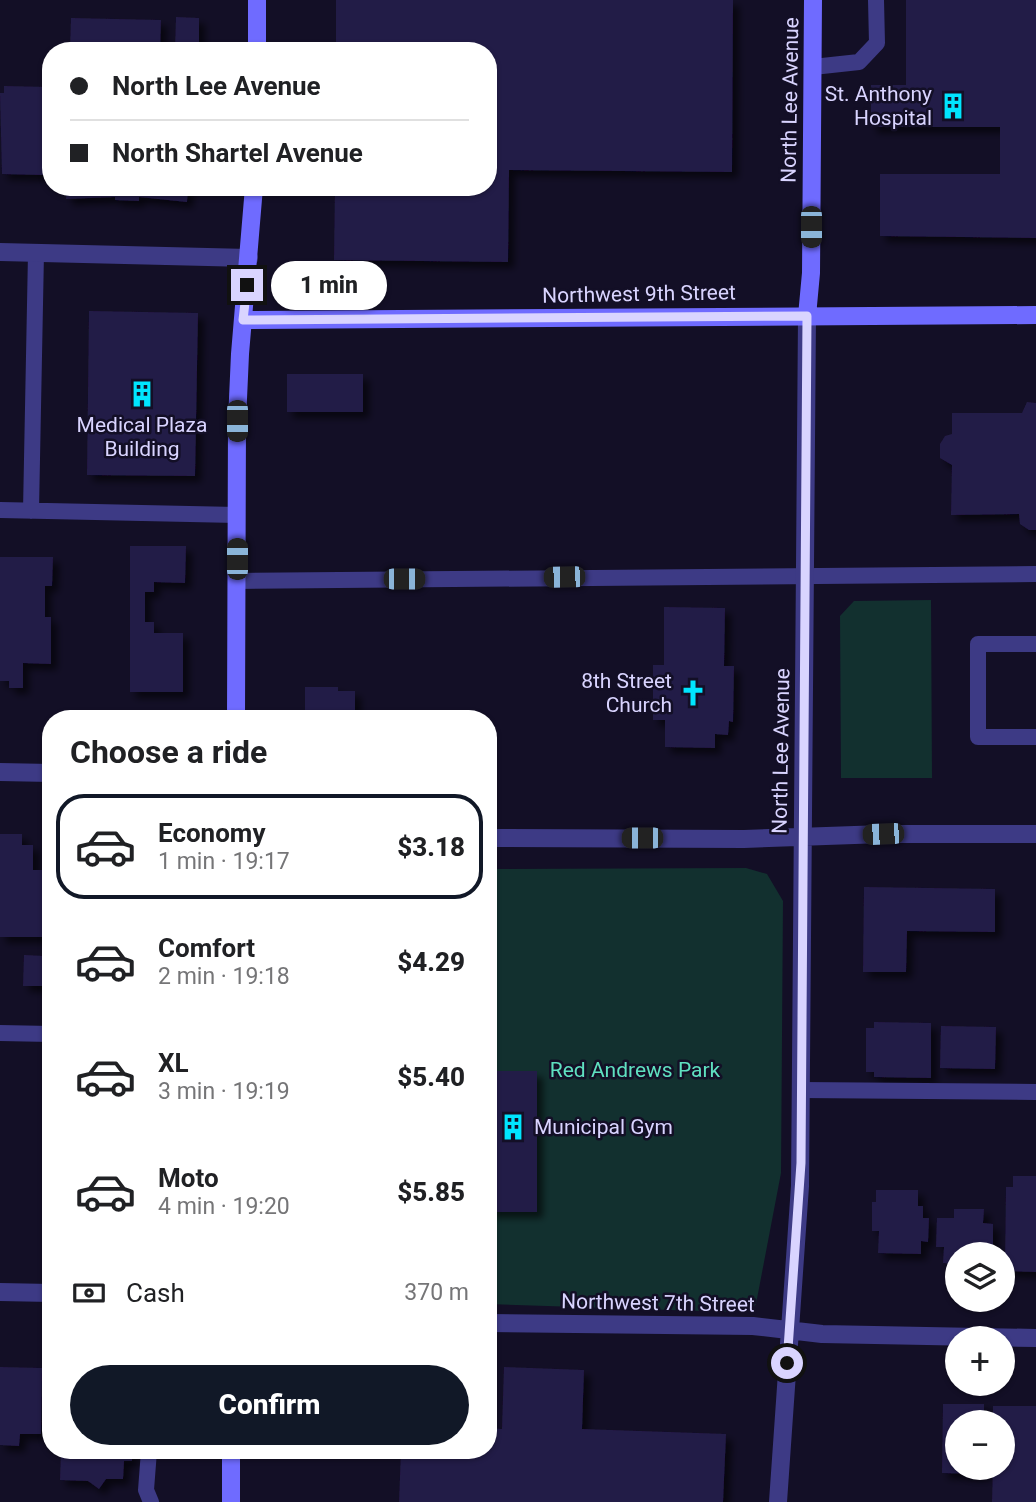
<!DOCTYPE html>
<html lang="en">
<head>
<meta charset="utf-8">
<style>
	body { margin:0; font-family:Roboto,sans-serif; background:#f2f2f2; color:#202124; height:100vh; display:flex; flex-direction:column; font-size:26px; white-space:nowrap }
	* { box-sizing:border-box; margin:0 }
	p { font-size:23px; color:#757577 }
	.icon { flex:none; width:38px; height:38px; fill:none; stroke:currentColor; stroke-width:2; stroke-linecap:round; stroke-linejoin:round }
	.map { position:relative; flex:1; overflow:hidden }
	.panel { position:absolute; left:42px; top:710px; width:455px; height:749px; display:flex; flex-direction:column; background:#fff; border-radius:28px; box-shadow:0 2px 5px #0004 }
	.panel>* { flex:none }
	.hud { position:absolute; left:42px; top:42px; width:455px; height:154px; border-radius:28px; box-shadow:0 2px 5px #0004; display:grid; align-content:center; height:154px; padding:0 28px; background:#fff }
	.fabs { position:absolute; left:945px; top:1242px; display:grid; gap:14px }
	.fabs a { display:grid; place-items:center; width:70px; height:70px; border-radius:50%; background:#fff; box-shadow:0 2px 5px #0004; font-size:35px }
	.end { position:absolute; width:32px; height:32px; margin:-16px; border:9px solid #d9d4ff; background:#111; box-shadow:0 0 0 4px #111 }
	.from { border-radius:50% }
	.bubble { position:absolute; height:49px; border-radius:24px; background:#fff; box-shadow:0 2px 5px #0004; font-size:23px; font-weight:800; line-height:49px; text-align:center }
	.car { position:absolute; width:21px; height:42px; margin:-21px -10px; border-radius:9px; box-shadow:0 0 5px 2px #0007; background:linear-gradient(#222 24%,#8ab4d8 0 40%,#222 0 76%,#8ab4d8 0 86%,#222 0) }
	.hud b { display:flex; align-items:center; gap:24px; height:66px; font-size:26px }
	.hud b+b { border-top:2px solid #e0e0e0 }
	.hud i { width:18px; height:18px; background:#202124 }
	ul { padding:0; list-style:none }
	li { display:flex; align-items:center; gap:21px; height:105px; margin:0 14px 10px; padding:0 14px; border:4px solid transparent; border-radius:28px }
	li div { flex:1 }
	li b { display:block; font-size:26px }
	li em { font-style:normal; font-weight:800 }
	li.active { border-color:#111827 }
	li>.icon { width:63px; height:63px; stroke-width:1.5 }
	h2 { padding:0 28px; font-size:32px; line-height:84px }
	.pay { display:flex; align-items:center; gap:18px; height:77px; padding:0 28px; font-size:26px }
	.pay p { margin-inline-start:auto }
	.primary-button { display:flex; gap:14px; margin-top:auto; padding:14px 28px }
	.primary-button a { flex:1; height:80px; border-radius:42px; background:#111827; color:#fff; font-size:28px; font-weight:800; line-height:80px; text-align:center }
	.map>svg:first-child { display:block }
	.green { fill:#12302f }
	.building { fill:#241b47; filter:url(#shadow) }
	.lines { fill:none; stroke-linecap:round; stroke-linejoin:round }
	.lane { stroke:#3d3a85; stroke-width:16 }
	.street { stroke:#3d3a85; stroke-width:18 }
	.secondary { stroke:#6f6bff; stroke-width:18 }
	.route { stroke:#d9d4ff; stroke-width:9 }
	.labels { text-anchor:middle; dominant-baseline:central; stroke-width:5; stroke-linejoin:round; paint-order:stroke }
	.poi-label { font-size:21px; fill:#d9d4ff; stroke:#130f26; text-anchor:end }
	.street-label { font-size:21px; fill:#d9d4ff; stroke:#130f26 }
	.park-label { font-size:21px; fill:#5fe0c0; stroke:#130f26 }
</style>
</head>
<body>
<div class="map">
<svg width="1036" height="1502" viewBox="0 0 1036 1502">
	<defs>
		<filter id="shadow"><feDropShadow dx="6" dy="6" stdDeviation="3.5" flood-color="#0009"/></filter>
	</defs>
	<rect width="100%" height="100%" fill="#130f26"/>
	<path class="green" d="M931,600L932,778H841L840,616L854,601Z
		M746,868L767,874L783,901L781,1173L756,1304L753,1308L733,1312L488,1304V869Z"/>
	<path class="building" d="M336,0H733L732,172L509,170L508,262L334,260L335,187H488V51H336Z
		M906,0H1036V238L880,236V174H1000V127H871V85H906Z
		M176,17L199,18V51H175Z
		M71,18L161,20L160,51H70Z
		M4,86L49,87L51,138H48L43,175L2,174L0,93H4Z
		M67,187H188L187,202L139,197V201L115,200V197L66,199Z
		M89,311L198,313L195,476L87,475Z
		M287,374H363V412H287Z
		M1027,402L1036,403V530H1029L1020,524L1019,514L951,515L952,465L940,458V444L945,436L952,434V413H1022Z
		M130,546H186L185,583L154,582V592H145V622H154V633H183V692H130Z
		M0,557H53L52,586H45V617H51V664L23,663V688H9V681H0Z
		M664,607L725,608L724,666H734L733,722L729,721L728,735L715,734V748L665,747V720H653V665H664Z
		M305,687H338V691H355V719H305Z
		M0,834H22V845H33V870H50V937H0Z
		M864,887L995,889V932L907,931L906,972H863Z
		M24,955L45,956L44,986H23Z
		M874,1022L931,1023V1078L874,1077V1072H866V1028H874Z
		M941,1026L996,1027L995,1069L940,1068Z
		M488,1071H537V1212H488Z
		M1013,1176H1036V1272L1005,1271L1006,1187H1013Z
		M876,1190H918V1206H923V1218H929L928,1242L921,1241V1254L878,1253L879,1231H872V1202H876Z
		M954,1209H984L983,1223L993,1224V1255H957V1264L943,1263L944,1247H936L937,1218H954Z
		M0,1367L42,1368L41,1434H20L19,1446L0,1445Z
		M504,1367L584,1370L582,1429L726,1434L723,1502H399L401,1451H488V1428L502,1429Z
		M943,1404H984V1423H957V1468H984V1474L942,1473Z
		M993,1406H1036V1502H992L993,1468H1003V1423H993Z
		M61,1451H132V1461H124L123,1479H106L99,1489L88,1481L60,1480Z"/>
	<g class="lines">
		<path class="lane" d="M813,67L859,62L877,43L876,0
			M0,510L237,515
			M31,511L36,253
			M237,581L1036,574
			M1036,644H978V737H1036
			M0,1033L51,1034
			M801,1090L1036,1092
			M149,1451L146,1490L151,1502"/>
		<path class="street" d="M0,252L249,258
			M0,772L51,773
			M488,838L744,839L883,834H1036
			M0,1292L51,1293
			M488,1323L753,1326L822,1334L1036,1338
			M778,1502L800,1186L807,316"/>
		<path class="secondary" d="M257,0V51
			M807,316L811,273L813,0
			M243,320L1036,315
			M236,719L237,421L240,354L254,187
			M231,1502V1451"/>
	</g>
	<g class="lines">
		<path class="route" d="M247,285L243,320L807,316L801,1163L787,1363"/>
	</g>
	<defs>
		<g id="building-bare" transform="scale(2.1)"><path d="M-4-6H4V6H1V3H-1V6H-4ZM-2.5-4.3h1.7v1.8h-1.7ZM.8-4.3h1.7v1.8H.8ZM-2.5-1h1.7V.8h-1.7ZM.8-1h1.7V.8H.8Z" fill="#00e5ff" stroke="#130f26" stroke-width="2.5" paint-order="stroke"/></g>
		<g id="church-bare" transform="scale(2.1)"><path d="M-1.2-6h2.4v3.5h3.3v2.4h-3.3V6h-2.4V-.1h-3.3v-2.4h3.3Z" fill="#00e5ff" stroke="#130f26" stroke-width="2.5" paint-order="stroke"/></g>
	</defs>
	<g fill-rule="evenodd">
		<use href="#building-bare" x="953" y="106"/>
		<use href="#building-bare" x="142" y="394"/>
		<use href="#church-bare" x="693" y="693"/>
		<use href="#building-bare" x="513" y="1127"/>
	</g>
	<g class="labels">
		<g class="poi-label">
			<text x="932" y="94">St. Anthony<tspan x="932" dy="24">Hospital</tspan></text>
			<text x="142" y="425" text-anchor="middle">Medical Plaza<tspan x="142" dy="24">Building</tspan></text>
			<text x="672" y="681">8th Street<tspan x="672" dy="24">Church</tspan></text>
			<text x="534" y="1127" text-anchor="start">Municipal Gym</text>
		</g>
		<g class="street-label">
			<text transform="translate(790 100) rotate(-89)">North Lee Avenue</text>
			<text transform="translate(639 294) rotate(-1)">Northwest 9th Street</text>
			<text transform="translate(781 751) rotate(-89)">North Lee Avenue</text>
			<text transform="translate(658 1303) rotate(1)">Northwest 7th Street</text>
		</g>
		<g class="park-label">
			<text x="635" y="1070">Red Andrews Park</text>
		</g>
	</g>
</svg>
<div class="fabs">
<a><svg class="icon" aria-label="layers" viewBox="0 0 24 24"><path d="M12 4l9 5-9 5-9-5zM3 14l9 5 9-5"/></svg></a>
<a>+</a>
<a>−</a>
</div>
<i class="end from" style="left:787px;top:1363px"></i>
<i class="end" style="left:247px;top:285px"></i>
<div class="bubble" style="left:271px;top:261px;width:116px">1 min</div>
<i class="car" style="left:811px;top:227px;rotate:180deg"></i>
<i class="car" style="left:237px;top:421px;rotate:180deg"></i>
<i class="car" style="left:237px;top:559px;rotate:0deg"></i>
<i class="car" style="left:564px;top:577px;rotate:269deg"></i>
<i class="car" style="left:404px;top:579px;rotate:90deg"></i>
<i class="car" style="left:883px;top:834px;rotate:268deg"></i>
<i class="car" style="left:642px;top:838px;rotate:270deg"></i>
<div class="hud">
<b><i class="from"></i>North Lee Avenue</b>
<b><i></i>North Shartel Avenue</b>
</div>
<section class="panel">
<h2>Choose a ride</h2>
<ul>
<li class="active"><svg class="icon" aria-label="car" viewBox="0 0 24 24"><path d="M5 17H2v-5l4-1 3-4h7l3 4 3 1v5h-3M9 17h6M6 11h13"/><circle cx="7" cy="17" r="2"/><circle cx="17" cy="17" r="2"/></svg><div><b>Economy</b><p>1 min · 19:17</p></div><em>$3.18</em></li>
<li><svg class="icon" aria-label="car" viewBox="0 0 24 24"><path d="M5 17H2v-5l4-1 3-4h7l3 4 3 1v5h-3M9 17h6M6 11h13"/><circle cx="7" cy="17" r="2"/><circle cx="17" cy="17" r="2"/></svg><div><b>Comfort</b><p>2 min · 19:18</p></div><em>$4.29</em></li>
<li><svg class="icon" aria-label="car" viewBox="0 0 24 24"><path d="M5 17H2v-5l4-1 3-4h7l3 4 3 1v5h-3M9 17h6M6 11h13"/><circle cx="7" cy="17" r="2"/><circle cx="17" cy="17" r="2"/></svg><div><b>XL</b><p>3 min · 19:19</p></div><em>$5.40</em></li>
<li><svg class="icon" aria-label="car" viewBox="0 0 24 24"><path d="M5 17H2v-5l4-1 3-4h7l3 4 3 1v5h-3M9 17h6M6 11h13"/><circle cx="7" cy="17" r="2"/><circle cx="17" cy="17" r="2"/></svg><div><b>Moto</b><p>4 min · 19:20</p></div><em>$5.85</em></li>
</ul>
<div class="pay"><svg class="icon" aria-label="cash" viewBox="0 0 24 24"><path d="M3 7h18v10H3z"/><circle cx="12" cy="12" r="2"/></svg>Cash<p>370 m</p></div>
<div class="primary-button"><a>Confirm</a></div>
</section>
</div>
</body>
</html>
